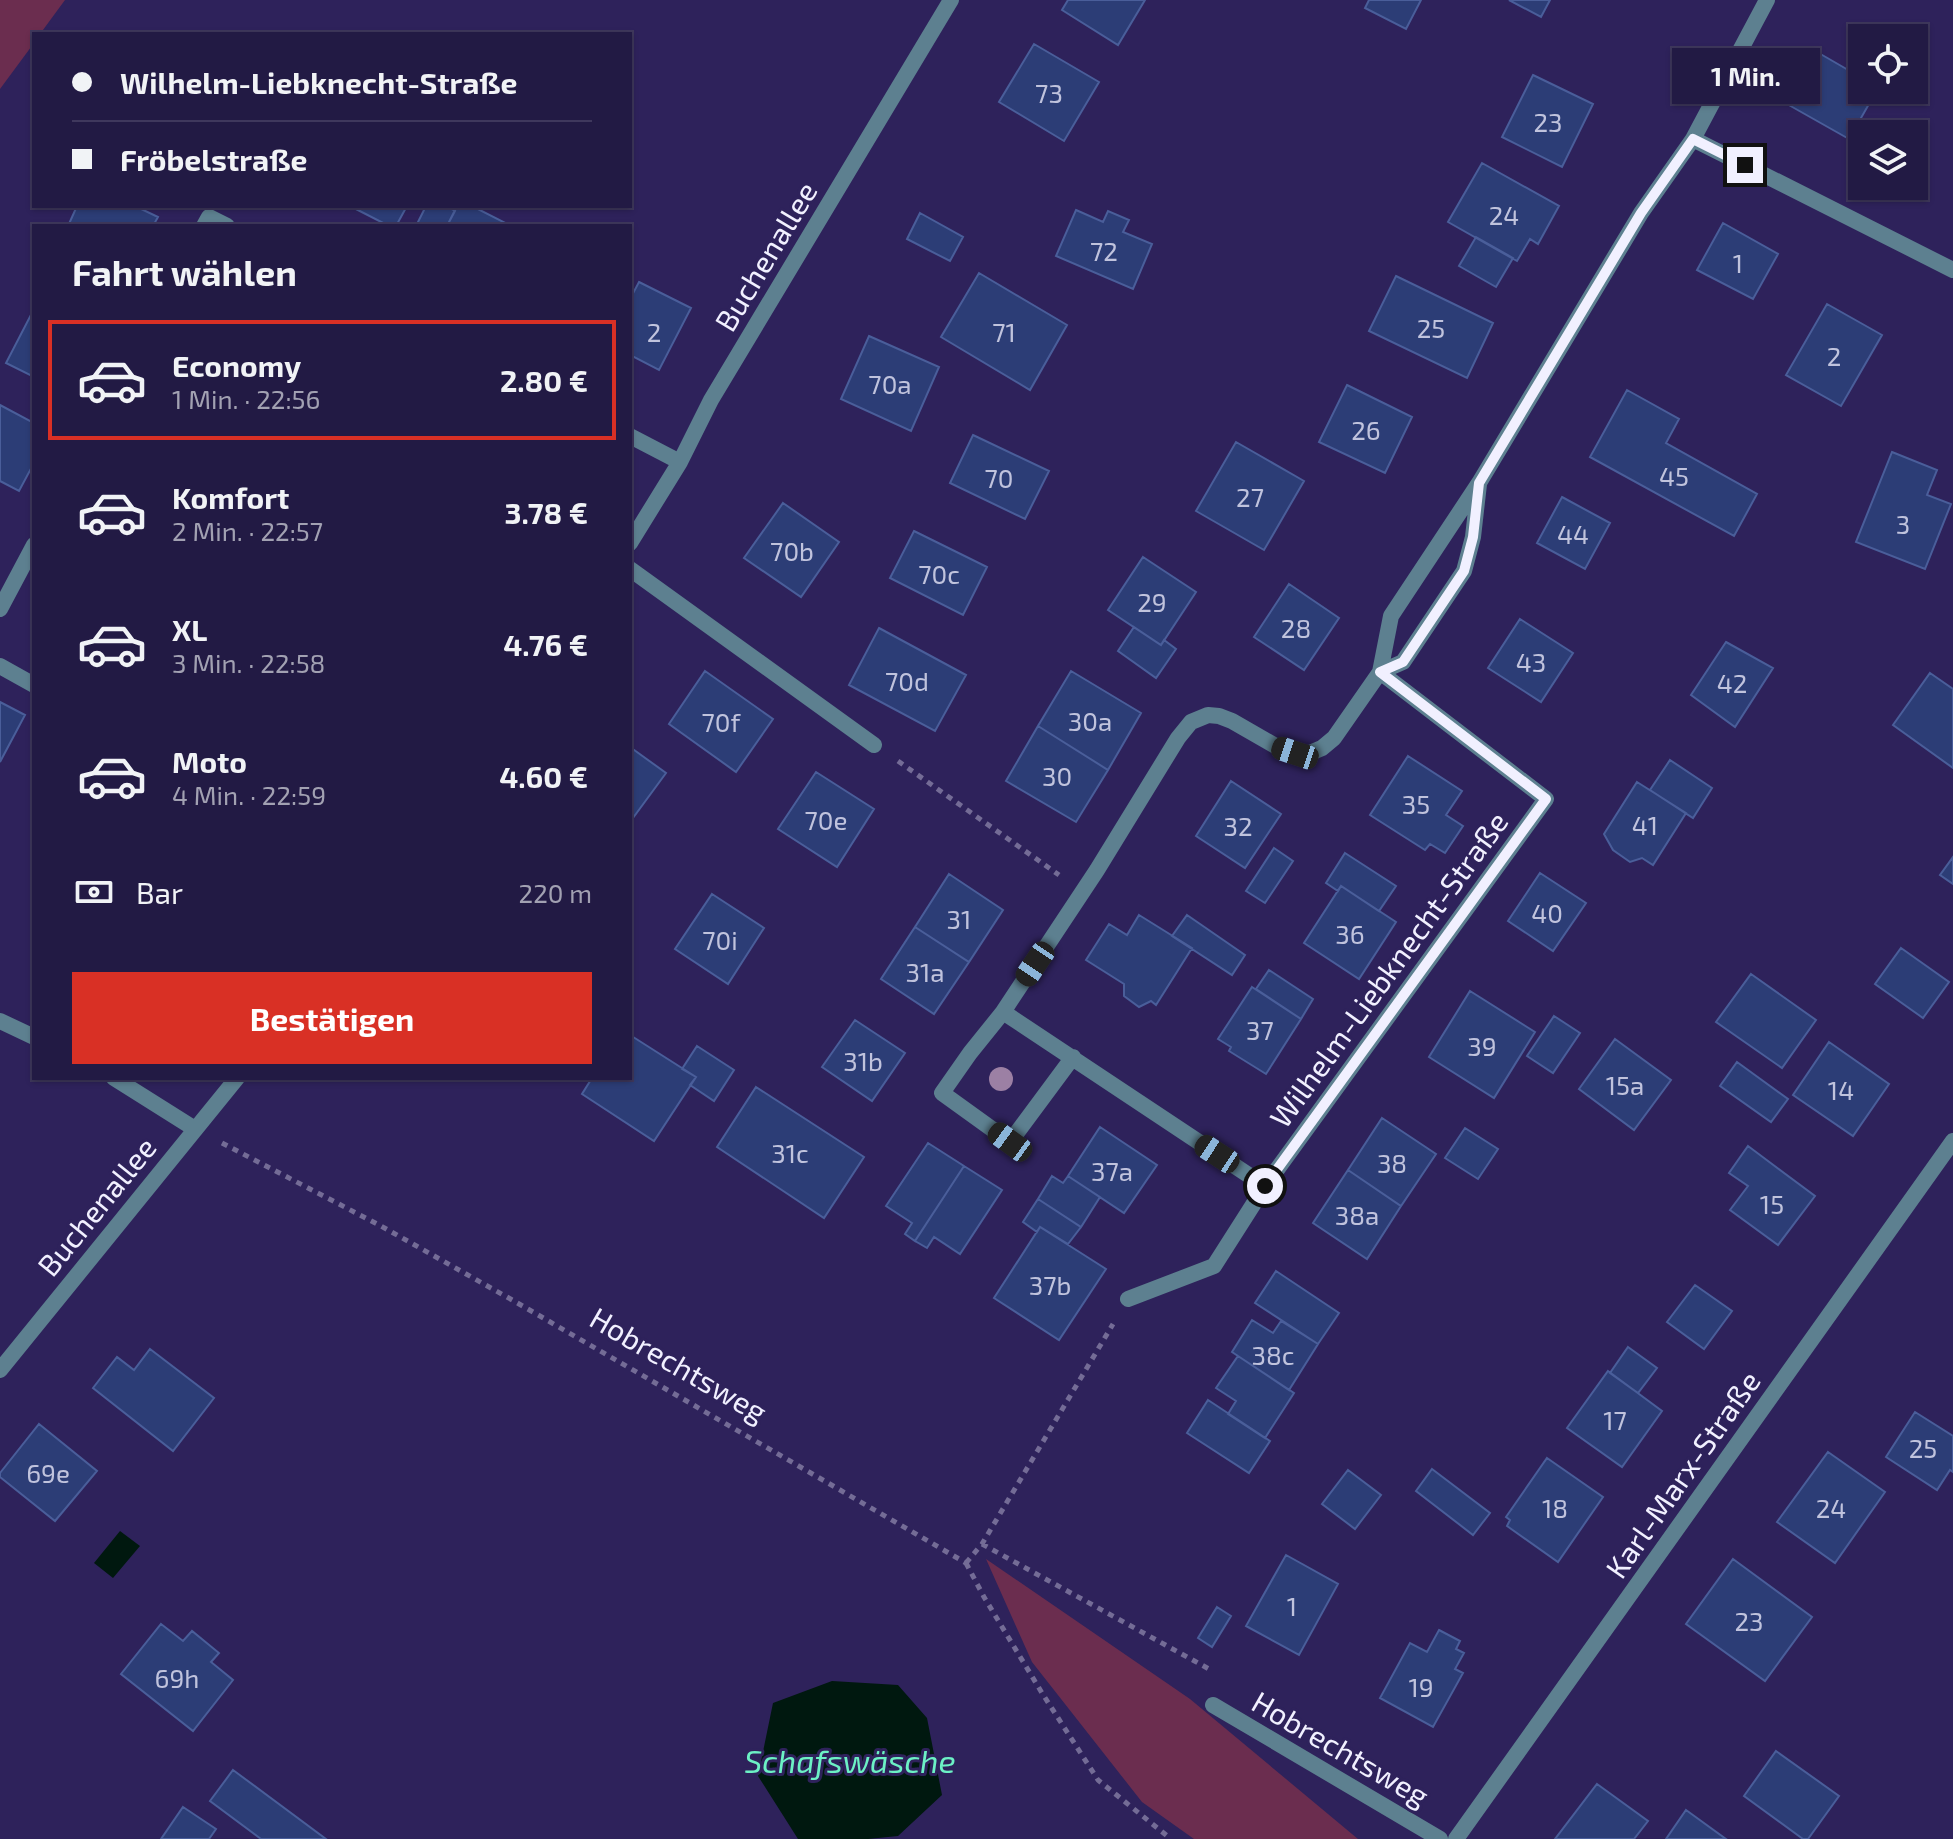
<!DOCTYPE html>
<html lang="de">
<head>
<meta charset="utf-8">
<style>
	body { margin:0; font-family:"Exo 2",sans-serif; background:#2a234b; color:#f1f3f6; height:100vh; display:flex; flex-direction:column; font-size:30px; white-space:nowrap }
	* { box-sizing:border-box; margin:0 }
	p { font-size:26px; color:#a2a1b2 }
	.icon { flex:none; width:44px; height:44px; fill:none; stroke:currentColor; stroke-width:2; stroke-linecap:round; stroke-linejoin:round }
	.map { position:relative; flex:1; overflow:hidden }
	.sheet { position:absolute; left:32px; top:224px; width:600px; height:856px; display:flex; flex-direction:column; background:#221a44; border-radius:0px; box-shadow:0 2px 6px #0004,0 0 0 2px #3f385d }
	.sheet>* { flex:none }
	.banner { position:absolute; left:32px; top:32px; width:600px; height:176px; border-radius:0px; box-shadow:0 2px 6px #0004,0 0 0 2px #3f385d; display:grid; align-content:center; height:176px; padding:0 40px; background:#221a44 }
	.tools { position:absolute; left:1848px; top:24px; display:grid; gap:16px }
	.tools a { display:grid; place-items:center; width:80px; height:80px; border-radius:0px; background:#221a44; box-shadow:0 2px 6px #0004,0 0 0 2px #3f385d; font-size:40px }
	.end { position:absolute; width:36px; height:36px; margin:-18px; border:10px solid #f1f0ff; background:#111; box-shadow:0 0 0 4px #111 }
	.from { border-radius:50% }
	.bubble { position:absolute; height:56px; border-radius:0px; background:#221a44; box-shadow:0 2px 6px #0004,0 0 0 2px #3f385d; font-size:26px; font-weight:700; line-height:56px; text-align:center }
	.car { position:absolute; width:24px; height:48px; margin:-24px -12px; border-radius:10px; box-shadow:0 0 6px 2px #0007; background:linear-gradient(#222 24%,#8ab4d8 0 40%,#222 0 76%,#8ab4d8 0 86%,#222 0) }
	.banner b { display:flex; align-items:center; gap:28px; height:76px; font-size:30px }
	.banner b+b { border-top:2px solid #3f385d }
	.banner i { width:20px; height:20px; background:#f1f3f6 }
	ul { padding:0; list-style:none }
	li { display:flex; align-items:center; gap:24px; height:120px; margin:0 16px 12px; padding:0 24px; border:4px solid transparent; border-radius:0px }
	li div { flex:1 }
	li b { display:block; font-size:30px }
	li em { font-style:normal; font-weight:700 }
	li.selected { border-color:#d93025 }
	li>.icon { width:72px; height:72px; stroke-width:1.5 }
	h2 { padding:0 40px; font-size:36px; line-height:96px }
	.pay { display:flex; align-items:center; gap:20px; height:88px; padding:0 40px; font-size:30px }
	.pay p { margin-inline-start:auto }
	.action { display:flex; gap:16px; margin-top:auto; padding:16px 40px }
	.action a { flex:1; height:92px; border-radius:0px; background:#d93025; color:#fff; font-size:32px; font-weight:700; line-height:92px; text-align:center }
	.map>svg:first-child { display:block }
	.green { fill:#6b2d4f }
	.water { fill:#00180f }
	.building { fill:#2c3d76; stroke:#4a5e9a; stroke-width:2 }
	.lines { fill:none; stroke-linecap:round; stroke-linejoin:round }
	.path { stroke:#746c96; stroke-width:5; stroke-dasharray:6 6; stroke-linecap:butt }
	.service { stroke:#5d8090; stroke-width:16 }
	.minor { stroke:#5d8090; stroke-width:16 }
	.tree { fill:#9c80a4 }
	.route { stroke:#f1f0ff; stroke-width:10 }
	.labels { text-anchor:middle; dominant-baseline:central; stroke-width:6; stroke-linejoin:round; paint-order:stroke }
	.number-label { font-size:26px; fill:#c0c3dd }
	.street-label { font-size:30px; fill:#f1f0ff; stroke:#2e225b }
	.water-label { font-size:32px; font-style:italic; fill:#6cf1c5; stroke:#2e225b }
</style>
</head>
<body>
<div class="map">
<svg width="1953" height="1839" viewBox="0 0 1953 1839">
	<rect width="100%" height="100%" fill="#2e225b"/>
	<path class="green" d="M0,0H65L40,34H34V43L0,89Z
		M986,1559L1190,1699L1358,1839H1194L1142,1802L1032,1662Z"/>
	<path class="water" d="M120,1531L140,1546L113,1578L94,1563Z
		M832,1681L898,1685L927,1718L942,1795L898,1836L868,1839H798L758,1776L773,1703Z"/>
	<path class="building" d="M1068,0H1145L1118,45L1062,10Z
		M1369,0H1421L1406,29L1365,8Z
		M1509,0H1550L1541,17Z
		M1034,44L1099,82L1064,141L999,102Z
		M1817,52L1862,78V90H1877L1849,139L1787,104Z
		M1533,75L1593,104L1562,167L1502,137Z
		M1482,163L1559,206L1538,244L1530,239L1517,261L1448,222Z
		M77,206H135L158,217L153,226H68Z
		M350,206H407L396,226H389Z
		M426,206H446L455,211L447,226H416Z
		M457,206H472L511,226H447Z
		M1076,210L1103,222L1108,211L1129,220L1123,232L1152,244L1133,289L1056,256Z
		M920,213L963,237L950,261L907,239Z
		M1723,223L1778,254L1753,299L1697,270Z
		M1476,237L1513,258L1496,287L1459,266Z
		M979,273L1067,325L1030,390L941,337Z
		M1396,276L1493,323L1467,378L1369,331Z
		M639,282L691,308L659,370L630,355V299Z
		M1827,304L1882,335L1841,406L1786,375Z
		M34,309V377L6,363Z
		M869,336L939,367L911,431L841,399Z
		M1347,385L1412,417L1385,473L1319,442Z
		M1627,390L1679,419L1666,443L1757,494L1734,536L1590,457Z
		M0,405L34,423V463L19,491L0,481Z
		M973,435L1049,471L1025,519L950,483Z
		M1236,442L1304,481L1264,550L1196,511Z
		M1892,452L1937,470L1927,495L1951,504L1925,569L1856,542Z
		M1562,497L1610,523L1585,569L1537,543Z
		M783,503L839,542L801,597L744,558Z
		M914,531L987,567L963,615L890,578Z
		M1143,557L1196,592L1161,645L1108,610Z
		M1289,584L1339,618L1304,670L1254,637Z
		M1520,619L1573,653L1541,702L1488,668Z
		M1134,627L1161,645L1164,640L1176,649L1156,678L1118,651Z
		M879,628L966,675L935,731L849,685Z
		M1726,642L1773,668L1735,727L1691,695Z
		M705,671L773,719L736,772L669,724Z
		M1071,671L1141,713L1108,770L1038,726Z
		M1930,673L1953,689V768L1893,725Z
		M0,702L25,715L0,762Z
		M1038,726L1108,770L1076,822L1006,781Z
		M630,747L666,773L630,822Z
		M1408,756L1462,791L1446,815L1463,826L1445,853L1430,844L1425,850L1370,815Z
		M1670,760L1712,788L1693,818L1650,790Z
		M816,772L874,809L837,867L778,829Z
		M1231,781L1281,814L1245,868L1196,836Z
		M1637,782L1686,813L1653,865L1642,858L1630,862L1613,850L1604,834Z
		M1274,848L1293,861L1265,903L1246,891Z
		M1345,853L1396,886L1379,911L1341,886L1338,891L1326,883Z
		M1953,857V884L1940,875Z
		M1540,873L1586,903L1553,951L1508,921Z
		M949,874L1003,910L969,962L915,927Z
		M1341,886L1396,922L1359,979L1304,943Z
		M712,894L764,928L728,984L675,949Z
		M1139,915L1192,948L1156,1005L1151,1001L1139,1007L1124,996V984L1086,960L1109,924L1127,935Z
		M1187,915L1245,955L1232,975L1172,936Z
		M915,927L969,962L934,1014L881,979Z
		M1901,948L1949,982L1923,1018L1875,984Z
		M1269,970L1313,999L1301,1019L1256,989Z
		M1751,974L1816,1020L1782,1068L1716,1022Z
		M1252,987L1301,1019L1266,1074L1229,1051L1231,1047L1218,1039Z
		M1470,991L1535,1032L1494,1098L1429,1057Z
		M1554,1016L1580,1033L1553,1073L1527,1056Z
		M855,1020L905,1053L872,1101L822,1067Z
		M630,1035L696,1077L654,1141L582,1094L592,1078H630Z
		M1615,1039L1671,1080L1634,1130L1579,1089Z
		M1829,1042L1889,1084L1853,1136L1793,1095Z
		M697,1046L734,1070L714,1101L690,1085L696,1077L682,1069Z
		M1737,1062L1788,1099L1771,1122L1720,1086Z
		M756,1087L864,1157L824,1218L717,1147Z
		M1382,1118L1436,1154L1401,1206L1348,1170Z
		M1100,1127L1157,1165L1124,1213L1068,1176Z
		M1465,1128L1498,1149L1478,1179L1445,1158Z
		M928,1143L964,1166L915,1241L905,1234L912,1223L886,1206Z
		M1748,1146L1815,1196L1778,1245L1730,1210L1748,1186L1729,1173Z
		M964,1166L1002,1190L960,1254L934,1237L927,1248L915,1241Z
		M1348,1170L1401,1206L1367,1259L1313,1223Z
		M1052,1176L1063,1183L1068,1176L1100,1197L1081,1227L1038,1199Z
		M1038,1199L1081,1227L1068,1244L1040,1227L1037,1232L1023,1222Z
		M1040,1227L1106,1269L1059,1340L994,1298Z
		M1276,1271L1339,1313L1318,1344L1255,1303Z
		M1695,1285L1732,1311L1704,1349L1667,1322Z
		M1252,1320L1273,1333L1281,1321L1318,1344L1289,1390L1232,1352Z
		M1628,1347L1657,1368L1638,1393L1610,1373Z
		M150,1349L214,1398L173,1451L93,1388L117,1357L134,1370Z
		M1238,1356L1294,1393L1265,1438L1228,1414L1236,1401L1216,1388Z
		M1608,1371L1662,1411L1622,1467L1567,1428Z
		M1208,1400L1270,1441L1249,1473L1187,1433Z
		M1915,1412L1953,1436V1472L1950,1470L1937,1490L1886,1457Z
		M39,1424L97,1471L55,1521L0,1477V1473Z
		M1828,1452L1885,1492L1835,1563L1777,1522Z
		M1547,1458L1603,1497L1558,1562L1507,1526L1510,1520L1506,1517Z
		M1432,1469L1490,1513L1473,1535L1416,1491Z
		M1348,1470L1381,1495L1355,1529L1322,1504Z
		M1286,1555L1338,1584L1299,1655L1246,1626Z
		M1733,1559L1812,1617L1765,1681L1686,1624Z
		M1217,1607L1231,1616L1212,1647L1198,1638Z
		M161,1624L183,1641L192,1631L219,1653L211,1662L233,1680L193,1731L121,1674Z
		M1439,1630L1460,1641L1456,1649L1464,1653L1455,1669L1463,1673L1433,1727L1380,1698L1410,1643L1427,1652Z
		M1776,1751L1839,1796L1808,1839H1803L1744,1796Z
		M233,1770L326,1839H261L210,1801Z
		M1597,1784L1648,1821L1634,1839H1555Z
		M183,1807L216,1829L209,1839H161Z
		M1686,1810L1726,1839H1666Z"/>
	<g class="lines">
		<path class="path" d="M898,761L1059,875
			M222,1143L381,1226L514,1301L966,1563
			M982,1544L1209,1669
			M966,1563L984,1597L1042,1693L1098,1780L1171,1839
			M966,1563L982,1544L1113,1324"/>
		<path class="service" d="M630,569L874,745
			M1213,1705L1440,1839"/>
		<path class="minor" d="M1693,139L1953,270
			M204,226L209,217L227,226
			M630,436L680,462
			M630,543L680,462L711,400L951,0
			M0,609L34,545
			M0,666L34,685
			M1380,672L1546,799L1265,1186L1003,1012L1097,870L1178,738L1191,722L1208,715L1219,716L1232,721L1279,748L1295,753H1310L1322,748L1334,738L1380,672L1391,616L1479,483L1641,213L1693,139L1767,0
			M1380,672L1403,662L1464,571L1473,537L1479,484
			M1003,1012L970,1053L942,1093L1010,1142L1073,1057
			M0,1021L34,1037
			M114,1078L195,1129
			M1128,1299L1214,1266L1265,1186
			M0,1370L237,1078
			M1456,1839L1953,1141"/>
	</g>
	<circle class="tree" cx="1001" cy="1079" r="12"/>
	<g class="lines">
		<path class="route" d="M1265,1186L1546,799L1380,672L1403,662L1464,571L1473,537L1479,483L1641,213L1693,139L1745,165"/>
	</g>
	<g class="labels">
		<g class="number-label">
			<text x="1049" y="92">73</text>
			<text x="1548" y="121">23</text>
			<text x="1504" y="214">24</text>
			<text x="1104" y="250">72</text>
			<text x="1738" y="262">1</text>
			<text x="1431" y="327">25</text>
			<text x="654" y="331">2</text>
			<text x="1004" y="331">71</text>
			<text x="1834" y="355">2</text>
			<text x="890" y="383">70a</text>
			<text x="1366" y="429">26</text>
			<text x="1674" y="475">45</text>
			<text x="999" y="477">70</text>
			<text x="1250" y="496">27</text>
			<text x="1903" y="523">3</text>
			<text x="1573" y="533">44</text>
			<text x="792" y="550">70b</text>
			<text x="939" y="573">70c</text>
			<text x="1152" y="601">29</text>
			<text x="1296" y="627">28</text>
			<text x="1531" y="661">43</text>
			<text x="907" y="680">70d</text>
			<text x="1732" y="682">42</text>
			<text x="1090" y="720">30a</text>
			<text x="721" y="721">70f</text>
			<text x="1057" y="775">30</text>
			<text x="1416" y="803">35</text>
			<text x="826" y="819">70e</text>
			<text x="1645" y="824">41</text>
			<text x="1238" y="825">32</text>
			<text x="1547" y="912">40</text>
			<text x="959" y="918">31</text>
			<text x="1350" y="933">36</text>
			<text x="720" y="939">70i</text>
			<text x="925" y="971">31a</text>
			<text x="1260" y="1029">37</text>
			<text x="1482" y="1045">39</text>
			<text x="863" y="1060">31b</text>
			<text x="1625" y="1084">15a</text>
			<text x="1841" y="1089">14</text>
			<text x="790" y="1152">31c</text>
			<text x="1392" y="1162">38</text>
			<text x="1112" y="1170">37a</text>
			<text x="1772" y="1203">15</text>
			<text x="1357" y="1214">38a</text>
			<text x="1050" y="1284">37b</text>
			<text x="1273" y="1354">38c</text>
			<text x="1615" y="1419">17</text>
			<text x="1923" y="1447">25</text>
			<text x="48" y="1472">69e</text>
			<text x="1555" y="1507">18</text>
			<text x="1831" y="1507">24</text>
			<text x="1292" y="1605">1</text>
			<text x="1749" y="1620">23</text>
			<text x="177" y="1677">69h</text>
			<text x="1421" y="1686">19</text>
		</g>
		<g class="street-label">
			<text transform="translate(765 256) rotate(-59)">Buchenallee</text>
			<text transform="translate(1388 969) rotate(-54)">Wilhelm-Liebknecht-Straße</text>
			<text transform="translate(96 1206) rotate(-51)">Buchenallee</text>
			<text transform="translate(679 1364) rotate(30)">Hobrechtsweg</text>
			<text transform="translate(1682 1474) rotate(-55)">Karl-Marx-Straße</text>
			<text transform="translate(1341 1748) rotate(30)">Hobrechtsweg</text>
		</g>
		<g class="water-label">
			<text x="850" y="1760">Schafswäsche</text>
		</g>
	</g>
</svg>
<div class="tools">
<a><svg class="icon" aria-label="locate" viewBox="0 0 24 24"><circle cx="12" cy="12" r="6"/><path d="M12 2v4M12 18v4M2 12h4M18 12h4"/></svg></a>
<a><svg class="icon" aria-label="layers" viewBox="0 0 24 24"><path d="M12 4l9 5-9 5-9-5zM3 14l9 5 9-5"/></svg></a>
</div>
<i class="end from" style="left:1265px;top:1186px"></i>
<i class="end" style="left:1745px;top:165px"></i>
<div class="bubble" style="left:1672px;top:48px;width:148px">1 Min.</div>
<i class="car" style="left:1295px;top:753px;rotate:288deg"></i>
<i class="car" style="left:1035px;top:964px;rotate:214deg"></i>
<i class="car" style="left:1010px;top:1142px;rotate:306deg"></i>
<i class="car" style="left:1217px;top:1154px;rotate:303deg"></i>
<div class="banner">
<b><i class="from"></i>Wilhelm-Liebknecht-Straße</b>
<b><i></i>Fröbelstraße</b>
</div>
<section class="sheet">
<h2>Fahrt wählen</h2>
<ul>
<li class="selected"><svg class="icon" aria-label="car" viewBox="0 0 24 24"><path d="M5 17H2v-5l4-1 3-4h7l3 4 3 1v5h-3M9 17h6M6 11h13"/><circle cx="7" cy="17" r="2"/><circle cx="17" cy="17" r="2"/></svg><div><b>Economy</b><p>1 Min. · 22:56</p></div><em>2.80 €</em></li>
<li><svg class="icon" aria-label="car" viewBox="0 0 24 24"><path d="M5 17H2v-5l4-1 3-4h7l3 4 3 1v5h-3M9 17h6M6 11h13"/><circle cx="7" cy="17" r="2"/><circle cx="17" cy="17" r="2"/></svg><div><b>Komfort</b><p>2 Min. · 22:57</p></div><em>3.78 €</em></li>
<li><svg class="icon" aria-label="car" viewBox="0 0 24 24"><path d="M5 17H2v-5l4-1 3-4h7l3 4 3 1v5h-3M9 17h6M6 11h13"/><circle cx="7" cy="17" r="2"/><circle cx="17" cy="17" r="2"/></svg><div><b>XL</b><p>3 Min. · 22:58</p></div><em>4.76 €</em></li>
<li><svg class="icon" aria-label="car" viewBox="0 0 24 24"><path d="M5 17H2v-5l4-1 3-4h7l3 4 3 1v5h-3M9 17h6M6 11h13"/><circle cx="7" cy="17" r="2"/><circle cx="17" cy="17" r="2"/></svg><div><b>Moto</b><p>4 Min. · 22:59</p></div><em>4.60 €</em></li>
</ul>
<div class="pay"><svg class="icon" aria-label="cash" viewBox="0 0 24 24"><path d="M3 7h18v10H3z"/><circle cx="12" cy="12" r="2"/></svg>Bar<p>220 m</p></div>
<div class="action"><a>Bestätigen</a></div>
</section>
</div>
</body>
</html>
